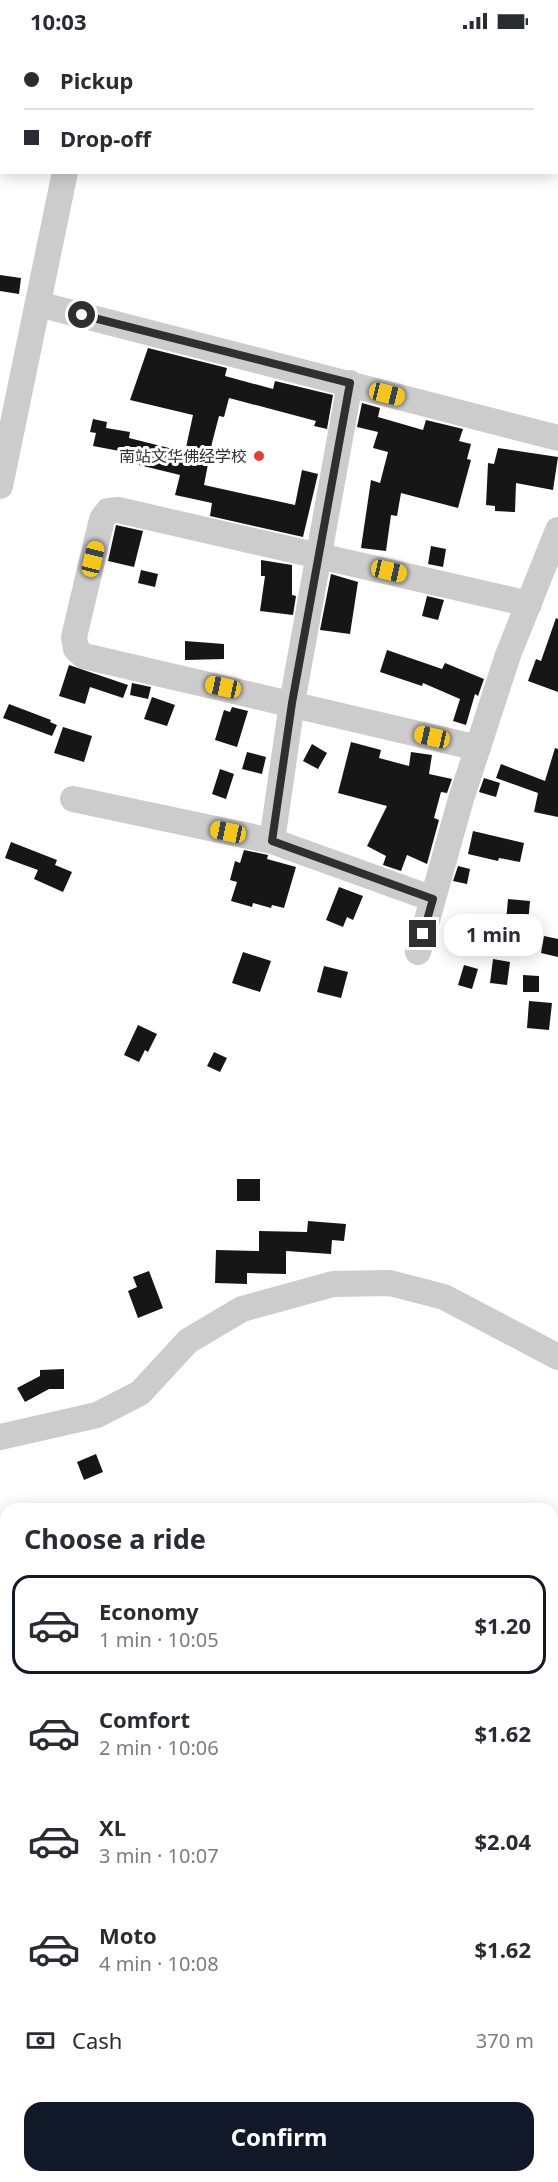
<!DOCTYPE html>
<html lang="en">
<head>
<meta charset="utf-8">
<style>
	body { margin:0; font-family:"Noto Sans","Noto Sans SC",sans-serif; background:#f7f7f7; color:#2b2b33; height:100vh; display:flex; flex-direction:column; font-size:22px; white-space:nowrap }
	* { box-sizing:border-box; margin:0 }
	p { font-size:20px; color:#7c7c81 }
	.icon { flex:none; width:33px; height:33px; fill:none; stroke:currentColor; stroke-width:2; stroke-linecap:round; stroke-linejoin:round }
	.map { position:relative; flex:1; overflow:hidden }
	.details { position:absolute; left:0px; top:1461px; width:558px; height:680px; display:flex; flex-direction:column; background:#fff; border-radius:18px 18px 0 0; box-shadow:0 3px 15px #0003 }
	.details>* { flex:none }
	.banner { position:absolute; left:0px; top:0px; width:558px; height:132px; box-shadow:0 3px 15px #0003; display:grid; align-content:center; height:132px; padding:0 24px; background:#fff }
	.end { position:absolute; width:27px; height:27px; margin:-14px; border:8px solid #2f2f2f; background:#fff; box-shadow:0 0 0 3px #fff }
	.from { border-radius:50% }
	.bubble { position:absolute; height:42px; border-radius:18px; background:#fff; box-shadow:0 3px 15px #0003; font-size:20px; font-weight:700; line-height:42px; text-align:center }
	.car { position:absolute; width:18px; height:36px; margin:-18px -9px; border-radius:8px; box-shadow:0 0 4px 2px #0007; background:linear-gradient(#f5c518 24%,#345 0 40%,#f5c518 0 76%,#345 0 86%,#f5c518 0) }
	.banner b { display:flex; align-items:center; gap:21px; height:57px; font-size:22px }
	.banner b+b { border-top:2px solid #e1e1e2 }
	.banner i { width:15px; height:15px; background:#2b2b33 }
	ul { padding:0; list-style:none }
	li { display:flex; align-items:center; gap:18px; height:99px; margin:0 12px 9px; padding:0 12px; border:3px solid transparent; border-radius:18px }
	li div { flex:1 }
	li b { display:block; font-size:22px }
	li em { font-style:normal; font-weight:700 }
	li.current { border-color:#111827 }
	li>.icon { width:54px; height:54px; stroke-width:1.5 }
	h2 { padding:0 24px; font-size:27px; line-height:72px }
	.pay { display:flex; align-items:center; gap:15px; height:66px; padding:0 24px; font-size:22px }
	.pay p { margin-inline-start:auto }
	.cta { display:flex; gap:12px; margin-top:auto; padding:12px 24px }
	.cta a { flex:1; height:69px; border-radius:18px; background:#111827; color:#fff; font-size:24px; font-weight:700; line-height:69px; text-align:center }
	.status { display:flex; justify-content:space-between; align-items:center; height:42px; padding:0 30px; background:#fff; direction:ltr }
	.status svg { height:16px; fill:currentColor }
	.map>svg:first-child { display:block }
	.building { fill:#161616 }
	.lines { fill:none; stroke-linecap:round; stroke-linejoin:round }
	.minor { stroke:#ccc; stroke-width:26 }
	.route { stroke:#2f2f2f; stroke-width:8 }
	.poi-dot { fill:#e53f31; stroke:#fff; stroke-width:2 }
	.labels { text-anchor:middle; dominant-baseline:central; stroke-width:6; stroke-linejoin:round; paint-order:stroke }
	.poi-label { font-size:16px; fill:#2f2f2f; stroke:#fff; text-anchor:end }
</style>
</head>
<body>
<div class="status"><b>10:03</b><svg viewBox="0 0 49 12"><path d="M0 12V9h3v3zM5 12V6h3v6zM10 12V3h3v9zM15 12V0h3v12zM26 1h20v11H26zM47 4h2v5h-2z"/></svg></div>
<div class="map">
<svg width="558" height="2140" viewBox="0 0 558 2140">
	<rect width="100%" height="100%" fill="#fff"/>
	<path class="building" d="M0,233L21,236L19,252L0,249Z
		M148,306L227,326L225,334L273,347L275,339L333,353L327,387L314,384L316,379L229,356L224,375L219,374L212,401L204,443L295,463L302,428L318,432L303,495L210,474L212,461L175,453L180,433L139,423L141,413L93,404L96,391L90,390L93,377L107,380L106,386L130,390L129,396L185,410L193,373L130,358Z
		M362,361L380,366L378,375L423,388L426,378L463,387L459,399L471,402L467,417L471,418L458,466L401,451L397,474L391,473L386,509L361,506L371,438L380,441L388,410L373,406L378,390L357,385Z
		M498,406L558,415L553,448L516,441L515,470L495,469V464L486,463L488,421L494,422Z
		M116,483L143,489L134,525L108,519Z
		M431,504L446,507L443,525L428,522Z
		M261,518L292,523V553L296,554L293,573L260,569L265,534H261Z
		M141,528L158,532L155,545L138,541Z
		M331,532L358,540L350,592L320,588Z
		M427,554L444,558L438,578L422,574Z
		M556,576L558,577V650L528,639L536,617L541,619Z
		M185,599L224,602V617L185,618Z
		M387,608L442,627L445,621L484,637L478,654L475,652L466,683L453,679L460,657L423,641L422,644L380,630Z
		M69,623L128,643L123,656L90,645L85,662L59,654Z
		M132,641L151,645L148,657L130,653Z
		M152,655L175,663L167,684L144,677Z
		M9,662L51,678L50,680L57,683L52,694L3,676Z
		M232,665L248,669L237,705L215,698L224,668L230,670Z
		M63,685L92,694L84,720L54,711Z
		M351,700L381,708L379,716L409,724L411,710L432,713L429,732L452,737L447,751L441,750L434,776L439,778L427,822L407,813L401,829L383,823L386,814L367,804L387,764L338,751Z
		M312,702L327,711L318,727L303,719Z
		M555,706L558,707V775L534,770L538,751L496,736L501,722L545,739Z
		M247,710L266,715L262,732L242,727Z
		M220,727L234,732L226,757L212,752Z
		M484,736L500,741L496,755L479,750Z
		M473,789L524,801L520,820L499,816L498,819L468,812Z
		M11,800L57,818L55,823L72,830L63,850L34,837L38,828L5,816Z
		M244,808L268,813L267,817L296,825L284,866L272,863L271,866L253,861L252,865L231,859L237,840L230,838L235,819L240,821Z
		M458,824L470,827L467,842L453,839Z
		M339,845L363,854L353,878L347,875L343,885L326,878Z
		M508,857L530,859L528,881L506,879Z
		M455,874L478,875V879H493L492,895L454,894Z
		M544,894L558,897V915L541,911Z
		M243,910L271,919L260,950L232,941Z
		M493,917L510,920L507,943L490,941Z
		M464,923L478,927L472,947L458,943Z
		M324,924L348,930L341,956L317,950Z
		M523,933L539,934V950H523Z
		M529,959L552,961L549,988L527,986Z
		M138,983L157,992L148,1010L145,1008L139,1020L124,1013Z
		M214,1010L227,1016L220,1030L207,1024Z
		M237,1137H260V1159H237Z
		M308,1179L346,1182L344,1199L332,1198L331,1212L286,1209V1232L247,1231V1242L215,1241L216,1208L259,1209V1189L307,1190Z
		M149,1229L163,1266L138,1276L128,1249L137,1245L133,1235Z
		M64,1327V1347H49L25,1360L17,1346L40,1334V1328Z
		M96,1412L103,1430L84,1438L77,1420Z"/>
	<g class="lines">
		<path class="minor" d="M83,2V0
			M0,68H2
			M38,262L558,396
			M0,444L65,130
			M478,706L84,614L76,607L74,595L102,477L108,469L118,468L529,562
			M73,757L272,799L433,857
			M272,799L292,661L350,341
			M418,910L461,757L508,613L558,488
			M0,1395L97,1373L140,1351L188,1299L242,1267L333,1242L390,1241L444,1255L558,1315"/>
	</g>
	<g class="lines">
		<path class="route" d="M82,273L350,341L292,661L272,799L433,857L423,892"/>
	</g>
	<circle class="poi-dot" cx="259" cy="414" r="6"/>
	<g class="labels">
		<g class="poi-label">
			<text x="247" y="414">南站文华佛经学校</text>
		</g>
	</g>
</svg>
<i class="end from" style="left:82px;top:273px"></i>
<i class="end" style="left:423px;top:892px"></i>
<div class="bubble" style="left:444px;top:872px;width:99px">1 min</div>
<i class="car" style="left:387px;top:352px;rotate:104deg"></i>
<i class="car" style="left:93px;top:517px;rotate:14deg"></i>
<i class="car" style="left:389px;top:529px;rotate:103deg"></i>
<i class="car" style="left:223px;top:645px;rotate:282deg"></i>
<i class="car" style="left:432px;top:695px;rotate:283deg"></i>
<i class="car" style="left:228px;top:790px;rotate:282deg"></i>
<div class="banner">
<b><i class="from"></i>Pickup</b>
<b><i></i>Drop-off</b>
</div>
<section class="details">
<h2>Choose a ride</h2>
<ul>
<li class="current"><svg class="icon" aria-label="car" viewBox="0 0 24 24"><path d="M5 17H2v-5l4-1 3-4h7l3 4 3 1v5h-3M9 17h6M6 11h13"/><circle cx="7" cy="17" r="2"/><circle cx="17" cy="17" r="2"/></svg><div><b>Economy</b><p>1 min · 10:05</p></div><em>$1.20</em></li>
<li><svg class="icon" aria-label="car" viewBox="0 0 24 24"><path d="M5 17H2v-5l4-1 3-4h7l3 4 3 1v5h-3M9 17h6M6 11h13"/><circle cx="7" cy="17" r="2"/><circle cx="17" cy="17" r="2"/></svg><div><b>Comfort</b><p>2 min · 10:06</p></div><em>$1.62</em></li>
<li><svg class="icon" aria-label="car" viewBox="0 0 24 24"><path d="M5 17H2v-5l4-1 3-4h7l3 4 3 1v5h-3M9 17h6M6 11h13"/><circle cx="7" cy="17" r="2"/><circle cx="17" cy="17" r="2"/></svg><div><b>XL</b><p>3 min · 10:07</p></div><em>$2.04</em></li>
<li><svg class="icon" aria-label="car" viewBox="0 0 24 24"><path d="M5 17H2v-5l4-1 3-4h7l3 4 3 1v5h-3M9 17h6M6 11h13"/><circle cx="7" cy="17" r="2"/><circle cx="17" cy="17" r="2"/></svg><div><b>Moto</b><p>4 min · 10:08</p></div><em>$1.62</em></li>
</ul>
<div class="pay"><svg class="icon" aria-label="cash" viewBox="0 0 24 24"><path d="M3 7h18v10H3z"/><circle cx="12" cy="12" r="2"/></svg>Cash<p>370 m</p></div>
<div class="cta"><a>Confirm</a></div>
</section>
</div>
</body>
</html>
